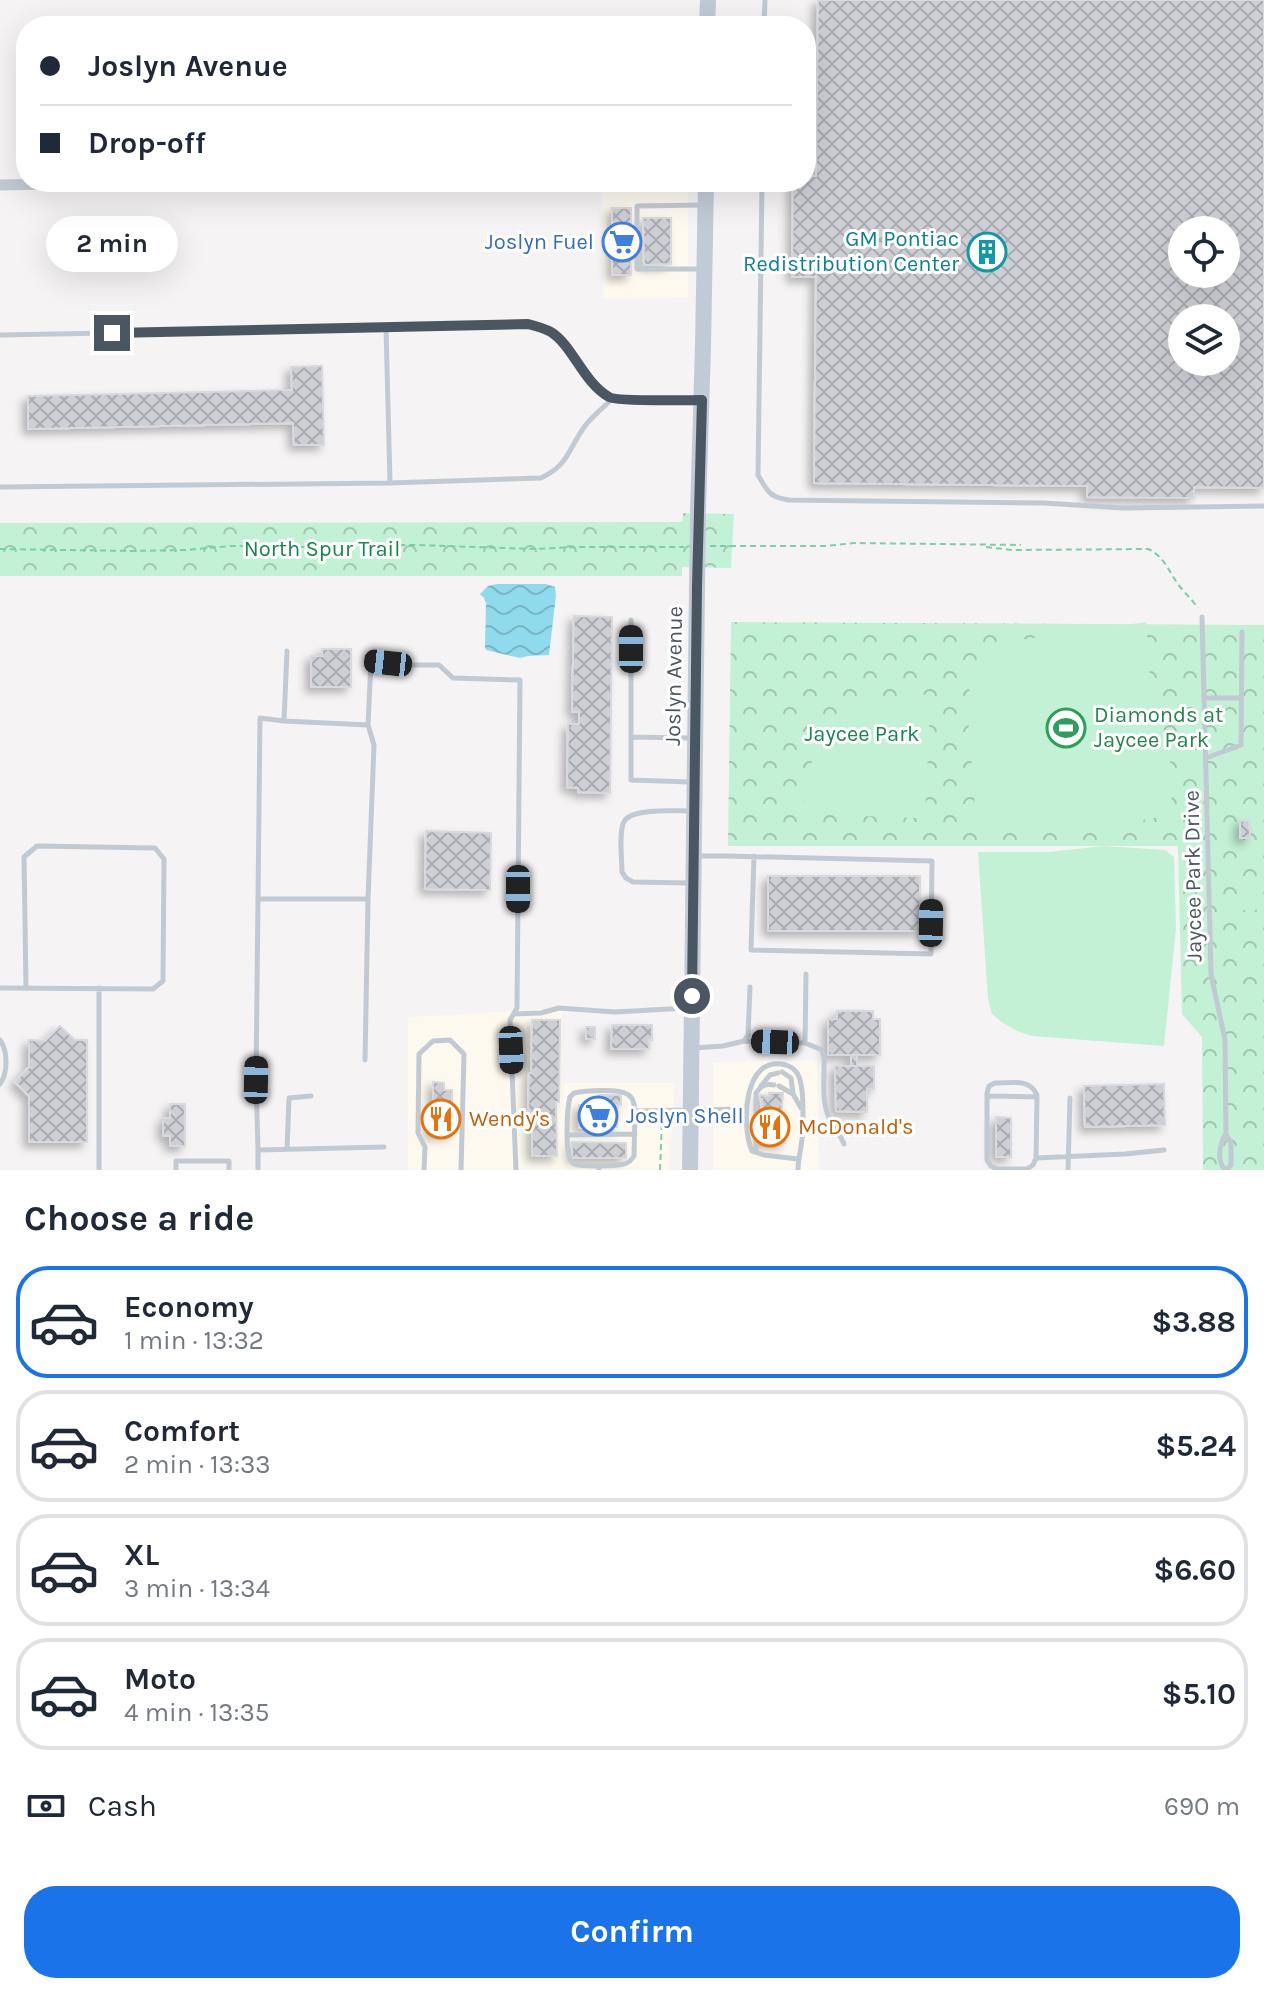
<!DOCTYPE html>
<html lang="en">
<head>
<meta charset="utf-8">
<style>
	body { margin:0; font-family:Karla,sans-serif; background:#f2f2f3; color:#1f2937; height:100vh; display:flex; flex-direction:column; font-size:30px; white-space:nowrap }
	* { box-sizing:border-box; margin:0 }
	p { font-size:26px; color:#747a83 }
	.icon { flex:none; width:44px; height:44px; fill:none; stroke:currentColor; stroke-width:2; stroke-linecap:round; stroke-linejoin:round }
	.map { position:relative; height:1170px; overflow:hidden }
	.sheet { display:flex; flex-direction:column; background:#fff; flex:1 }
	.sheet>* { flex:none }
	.hud { position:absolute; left:16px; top:16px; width:800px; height:176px; border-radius:32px; box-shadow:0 8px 32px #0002; display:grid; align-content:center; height:176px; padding:0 24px; background:#fff }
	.fabs { position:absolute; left:1168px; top:216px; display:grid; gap:16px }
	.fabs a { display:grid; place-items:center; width:72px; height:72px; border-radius:50%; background:#fff; box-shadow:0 8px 32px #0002; font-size:40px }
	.end { position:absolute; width:36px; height:36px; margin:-18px; border:10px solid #4a5661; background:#fff; box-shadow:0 0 0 4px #fff }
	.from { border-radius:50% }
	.bubble { position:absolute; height:56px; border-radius:28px; background:#fff; box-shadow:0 8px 32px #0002; font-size:26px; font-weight:700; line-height:56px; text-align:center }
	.car { position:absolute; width:24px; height:48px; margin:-24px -12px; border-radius:10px; box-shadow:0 0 6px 2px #0007; background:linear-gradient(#222 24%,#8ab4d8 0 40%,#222 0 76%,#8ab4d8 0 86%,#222 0) }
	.hud b { display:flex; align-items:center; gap:28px; height:76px; font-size:30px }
	.hud b+b { border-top:2px solid #e0e1e3 }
	.hud i { width:20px; height:20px; background:#1f2937 }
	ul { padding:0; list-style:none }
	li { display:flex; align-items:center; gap:24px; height:112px; margin:0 16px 12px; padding:0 8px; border:4px solid #e0e1e3; border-radius:32px }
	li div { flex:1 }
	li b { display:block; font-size:30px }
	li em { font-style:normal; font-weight:700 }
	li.selected { border-color:#1a73e8 }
	li>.icon { width:72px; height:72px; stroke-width:1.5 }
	h2 { padding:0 24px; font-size:36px; line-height:96px }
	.pay { display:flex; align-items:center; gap:20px; height:88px; padding:0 24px; font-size:30px }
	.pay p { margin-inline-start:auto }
	.action { display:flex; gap:16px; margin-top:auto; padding:16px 24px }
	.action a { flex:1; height:92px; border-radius:32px; background:#1a73e8; color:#fff; font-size:32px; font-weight:700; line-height:92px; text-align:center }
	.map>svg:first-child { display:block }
	.commercial { fill:#fdf9ef }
	.park { fill:url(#park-crowns) }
	.pitch { fill:#c3f1d5 }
	.water { fill:url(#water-waves) }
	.building { fill:url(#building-cross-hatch); stroke:#d7d9de; stroke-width:2; fill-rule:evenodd; filter:url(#shadow) }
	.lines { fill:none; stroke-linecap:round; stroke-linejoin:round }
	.path { stroke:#7ad0a6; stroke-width:2; stroke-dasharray:6 4; stroke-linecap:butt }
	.lane { stroke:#c1cad2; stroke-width:5 }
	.street { stroke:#c1cad2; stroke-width:11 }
	.secondary { stroke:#c1cbd6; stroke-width:16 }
	.secondary-bridge { stroke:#c1cbd6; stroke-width:16 }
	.route { stroke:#4a5661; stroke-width:10 }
	.labels { text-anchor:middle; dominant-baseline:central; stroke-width:6; stroke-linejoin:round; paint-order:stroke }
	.culture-label { font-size:22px; fill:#0d838f; stroke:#fff; text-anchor:end }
	.shop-label { font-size:22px; fill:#366cbe; stroke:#fff; text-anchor:end }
	.park-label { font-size:22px; fill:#17864f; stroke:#fff }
	.street-label { font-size:22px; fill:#4a5661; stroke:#fff }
	.leisure-label { font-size:22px; fill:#27864d; stroke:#fff; text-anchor:start }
	.food-label { font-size:22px; fill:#c56008; stroke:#fff; text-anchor:start }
</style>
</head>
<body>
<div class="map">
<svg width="1264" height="1170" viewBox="0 0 1264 1170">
	<defs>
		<pattern id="park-crowns" width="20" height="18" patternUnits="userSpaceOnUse" patternTransform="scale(2)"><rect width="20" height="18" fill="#c3f1d5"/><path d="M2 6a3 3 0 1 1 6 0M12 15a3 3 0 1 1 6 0" fill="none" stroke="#a0c6b0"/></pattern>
		<pattern id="water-waves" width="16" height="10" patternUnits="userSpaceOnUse" patternTransform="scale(2)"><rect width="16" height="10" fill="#90daee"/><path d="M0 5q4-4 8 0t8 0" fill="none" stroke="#78b4c4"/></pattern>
		<pattern id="building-cross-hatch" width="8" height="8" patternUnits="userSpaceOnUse" patternTransform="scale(2)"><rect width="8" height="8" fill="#cdcfd5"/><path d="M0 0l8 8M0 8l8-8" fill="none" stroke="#a8abb0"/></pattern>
		<filter id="shadow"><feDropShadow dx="-5" dy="5" stdDeviation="4" flood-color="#0004"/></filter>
	</defs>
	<rect width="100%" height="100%" fill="#f5f3f3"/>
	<path class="commercial" d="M602,185H688V298L603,299Z
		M555,1009L562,1011L563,1083H675L669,1170H408V1017Z
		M817,1060L819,1170H713V1062Z"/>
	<path class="park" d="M683,513L734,514L731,568L682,567V576H0V523L682,522Z
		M731,622L1264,625V1170H1203L1202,1037L1182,1014L1178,846H728Z"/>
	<path class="pitch" d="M1146,622L1151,688L1170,753L1172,808L1165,816L1109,826L1045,824L977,831L967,703L972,678L981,665L995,650L1019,640Z
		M910,694L931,695L925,811L917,818L803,814C804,744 839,700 910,694Z
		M1104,846L1165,850L1174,857L1176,928L1164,1046L1032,1036L1017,1031L1003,1023L992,1014L988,999L978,852H1049Z
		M1239,884H1256V910H1239Z"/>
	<path class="water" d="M497,584H546L555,587L556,595L549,655L528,656L520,658L486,650L485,647L486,603L484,598L480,594L488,586Z"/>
	<path class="building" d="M818,0H1264V488L1194,487V498L1087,497V486L814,483L816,277H792L793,182H806V176H816ZM1182,230H1226V274H1182ZM1182,318H1226V362H1182Z
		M612,208H631V275H612Z
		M643,218H671V264L644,265Z
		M322,366L324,445H294L293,423L28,429V396L292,390L291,367Z
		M574,616L612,617L610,793L578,792V788L567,787L568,724H579V712H572Z
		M322,649H351V687H311V656H322Z
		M1249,820L1250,838H1240V821Z
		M426,831L491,833L490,890L425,889Z
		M768,876H920V931H768Z
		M837,1011H873V1019H880V1055H828V1019H837Z
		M532,1020H560L559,1102H556L557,1156H532V1116H528L529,1073H531Z
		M612,1025H652V1040H649V1049H611Z
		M60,1026L75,1040H87V1142H29V1096L15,1082L29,1067V1040L45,1041Z
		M586,1027H595V1039H586Z
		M851,1055H857V1066H851Z
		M835,1066H874V1089H867V1112L836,1111Z
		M433,1082L444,1083V1090H452V1134H430V1107H433Z
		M1164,1084L1165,1125L1085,1127L1084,1086Z
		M769,1093H783L781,1118H783V1125H785V1143H761L760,1139L762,1099H760V1095L769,1096Z
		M599,1095H621V1105H617V1127L579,1128V1105H600Z
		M170,1104H185V1146H170V1136H163V1118H170Z
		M996,1117L1011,1118V1157H996Z
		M572,1142L626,1143V1158H572Z"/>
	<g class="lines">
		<path class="path" d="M710,546H826L854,543L1021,545
			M986,547L1012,550L1148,549C1165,556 1170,575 1181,588C1187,595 1193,601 1198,608
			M0,549L133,551L186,550L230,546H254L267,549L337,545H418L533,549L578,547H684
			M660,1170L662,1119"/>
		<path class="lane" d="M764,26L765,0
			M762,182L758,475C768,492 769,497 789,500L1044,503L1123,508L1264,506
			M700,269H637V206L704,205
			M0,335L386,328
			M612,399C600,389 589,379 579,368C561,345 559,331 528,324L386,328L390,483L541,478C569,465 568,449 585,426C592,416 603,408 612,399L697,400
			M0,487L390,483
			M1202,617L1211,974L1225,1040L1226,1133C1220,1144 1216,1159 1225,1170
			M287,651L284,721L368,725L371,661L405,665H439L453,678L520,680L517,1008L510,1020L516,1170
			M1204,698H1241
			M631,737V620
			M1206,758L1241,745L1242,632
			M690,782L631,780V737L691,738
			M695,856H727L932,861L931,954L751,950L754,856
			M689,883L633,882L626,878L622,872C622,860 618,829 625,820C635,808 675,811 689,811
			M258,899H368L374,745L368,725
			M0,988L153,989L163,981L164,859L155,848L37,846L24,857L26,988
			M514,1014L541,1013L559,1008L615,1012L687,1008
			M0,1040C8,1051 8,1073 0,1084
			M744,1041L805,1043L822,1050L824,1056C825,1074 821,1098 828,1115C831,1126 840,1133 844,1144
			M805,1043L806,974
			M694,1048L723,1046L744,1041L748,1035L750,987
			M365,1060L368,899
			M782,1072L791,1078L793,1093
			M995,1083C1011,1083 1030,1078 1037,1095L1036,1158L1033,1165L1027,1169H997L991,1166L987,1160V1093L989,1086Z
			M761,1086L770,1075L778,1073
			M779,1086L793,1094L801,1108
			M987,1096L1037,1097
			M568,1135L635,1134
			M287,1149L289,1098L311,1096
			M258,1150L256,1080L260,718L284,721
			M756,1152V1093C761,1086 765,1083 774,1085
			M1036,1158L1125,1154L1164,1150
			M599,1166C592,1165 578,1167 573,1163C564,1157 567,1108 570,1097L574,1093C584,1091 618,1088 627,1094C634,1098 634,1104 635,1111
			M99,1170V988
			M176,1170V1161H229V1170
			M258,1170V1150L384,1147
			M424,1170L425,1147L418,1133L419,1054L433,1041L450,1040L464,1054L461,1170
			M599,1170V1166C611,1165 628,1168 634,1156L635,1111L747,1109
			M798,1170C798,1159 801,1150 802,1139C803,1123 805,1092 799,1077C797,1071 792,1067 786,1065C743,1053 741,1126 752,1151L764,1155L798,1159
			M1068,1170L1070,1098
			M1226,1170L1231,1165V1143L1226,1134"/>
		<path class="street" d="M0,185L159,182"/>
		<path class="secondary" d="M707,26L708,0
			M698,513L703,346L706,182
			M690,1170L697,586"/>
		<path class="secondary-bridge" d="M697,586L698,513"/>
	</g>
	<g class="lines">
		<path class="route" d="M112,333L528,324C536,326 544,328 551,332C573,346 583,382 609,397C618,402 687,400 702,400L697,586L692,996"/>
	</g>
	<defs>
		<g id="supermarket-ring" transform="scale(2)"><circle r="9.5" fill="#fff" stroke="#3f7fe0" stroke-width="1.5"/><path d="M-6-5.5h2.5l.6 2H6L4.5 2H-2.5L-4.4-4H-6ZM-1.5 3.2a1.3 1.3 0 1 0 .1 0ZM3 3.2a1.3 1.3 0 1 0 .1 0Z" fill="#3f7fe0"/></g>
		<g id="building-ring" transform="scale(2)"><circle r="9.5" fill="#fff" stroke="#0f9aa8" stroke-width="1.5"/><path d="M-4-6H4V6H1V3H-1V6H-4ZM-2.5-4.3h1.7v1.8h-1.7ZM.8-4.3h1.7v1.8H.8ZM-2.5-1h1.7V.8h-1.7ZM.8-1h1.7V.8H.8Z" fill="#0f9aa8"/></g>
		<g id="stadium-ring" transform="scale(2)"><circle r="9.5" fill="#fff" stroke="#2e9e5b" stroke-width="1.5"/><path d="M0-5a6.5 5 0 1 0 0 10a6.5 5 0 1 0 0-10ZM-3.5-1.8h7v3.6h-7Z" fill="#2e9e5b"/></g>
		<g id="restaurant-ring" transform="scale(2)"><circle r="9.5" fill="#fff" stroke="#e8710a" stroke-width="1.5"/><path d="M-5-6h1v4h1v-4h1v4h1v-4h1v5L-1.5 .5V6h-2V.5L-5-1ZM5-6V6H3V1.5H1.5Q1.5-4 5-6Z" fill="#e8710a"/></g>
	</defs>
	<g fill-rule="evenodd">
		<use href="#supermarket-ring" x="622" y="242"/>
		<use href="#building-ring" x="987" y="252"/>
		<use href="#stadium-ring" x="1066" y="728"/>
		<use href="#supermarket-ring" x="598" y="1116"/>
		<use href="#restaurant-ring" x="441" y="1119"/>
		<use href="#restaurant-ring" x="770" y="1127"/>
	</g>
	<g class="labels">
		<g class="culture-label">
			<text x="959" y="239">GM Pontiac<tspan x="959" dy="25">Redistribution Center</tspan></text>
		</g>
		<g class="shop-label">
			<text x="594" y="242">Joslyn Fuel</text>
			<text x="626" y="1116" text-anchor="start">Joslyn Shell</text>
		</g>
		<g class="park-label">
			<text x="322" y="549">North Spur Trail</text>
			<text x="862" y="734">Jaycee Park</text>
		</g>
		<g class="street-label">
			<text transform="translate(674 676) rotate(-89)">Joslyn Avenue</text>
			<text transform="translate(1193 876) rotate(-91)">Jaycee Park Drive</text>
		</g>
		<g class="leisure-label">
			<text x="1094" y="715">Diamonds at<tspan x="1094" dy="25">Jaycee Park</tspan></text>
		</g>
		<g class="food-label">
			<text x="469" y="1119">Wendy's</text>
			<text x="798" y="1127">McDonald's</text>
		</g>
	</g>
</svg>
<div class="fabs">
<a><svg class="icon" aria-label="locate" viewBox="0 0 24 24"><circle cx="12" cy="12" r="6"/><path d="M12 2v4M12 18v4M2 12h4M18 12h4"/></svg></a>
<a><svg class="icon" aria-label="layers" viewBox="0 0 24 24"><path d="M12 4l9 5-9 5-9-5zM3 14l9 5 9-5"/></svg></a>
</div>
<i class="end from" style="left:692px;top:996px"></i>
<i class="end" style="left:112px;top:333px"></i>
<div class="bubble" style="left:46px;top:216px;width:132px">2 min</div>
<i class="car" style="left:631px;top:649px;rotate:0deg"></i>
<i class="car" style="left:388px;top:663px;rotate:276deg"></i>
<i class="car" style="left:518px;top:889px;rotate:180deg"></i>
<i class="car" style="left:931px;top:923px;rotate:1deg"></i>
<i class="car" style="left:775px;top:1042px;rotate:272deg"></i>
<i class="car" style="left:511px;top:1050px;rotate:178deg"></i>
<i class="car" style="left:256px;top:1080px;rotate:1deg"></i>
<div class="hud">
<b><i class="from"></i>Joslyn Avenue</b>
<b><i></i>Drop-off</b>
</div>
</div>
<section class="sheet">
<h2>Choose a ride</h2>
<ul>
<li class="selected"><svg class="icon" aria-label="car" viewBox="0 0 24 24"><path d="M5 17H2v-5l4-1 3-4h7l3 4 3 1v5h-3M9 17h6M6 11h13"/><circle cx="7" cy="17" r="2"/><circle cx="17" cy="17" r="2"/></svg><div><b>Economy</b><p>1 min · 13:32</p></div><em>$3.88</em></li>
<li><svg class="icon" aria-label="car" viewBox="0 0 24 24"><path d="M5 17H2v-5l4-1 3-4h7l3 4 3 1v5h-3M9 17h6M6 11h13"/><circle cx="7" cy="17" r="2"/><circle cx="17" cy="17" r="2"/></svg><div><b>Comfort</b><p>2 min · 13:33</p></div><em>$5.24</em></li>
<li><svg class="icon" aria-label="car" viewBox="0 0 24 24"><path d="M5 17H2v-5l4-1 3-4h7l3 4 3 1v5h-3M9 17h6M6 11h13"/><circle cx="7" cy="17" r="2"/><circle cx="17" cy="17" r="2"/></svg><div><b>XL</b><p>3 min · 13:34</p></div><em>$6.60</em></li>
<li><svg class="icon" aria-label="car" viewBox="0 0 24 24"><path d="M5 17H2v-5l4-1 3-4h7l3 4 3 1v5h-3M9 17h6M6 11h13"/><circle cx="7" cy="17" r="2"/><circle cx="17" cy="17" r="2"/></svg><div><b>Moto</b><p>4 min · 13:35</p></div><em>$5.10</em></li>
</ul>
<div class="pay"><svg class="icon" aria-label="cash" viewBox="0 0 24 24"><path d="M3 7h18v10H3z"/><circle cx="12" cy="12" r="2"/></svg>Cash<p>690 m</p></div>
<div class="action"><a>Confirm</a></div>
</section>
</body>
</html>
